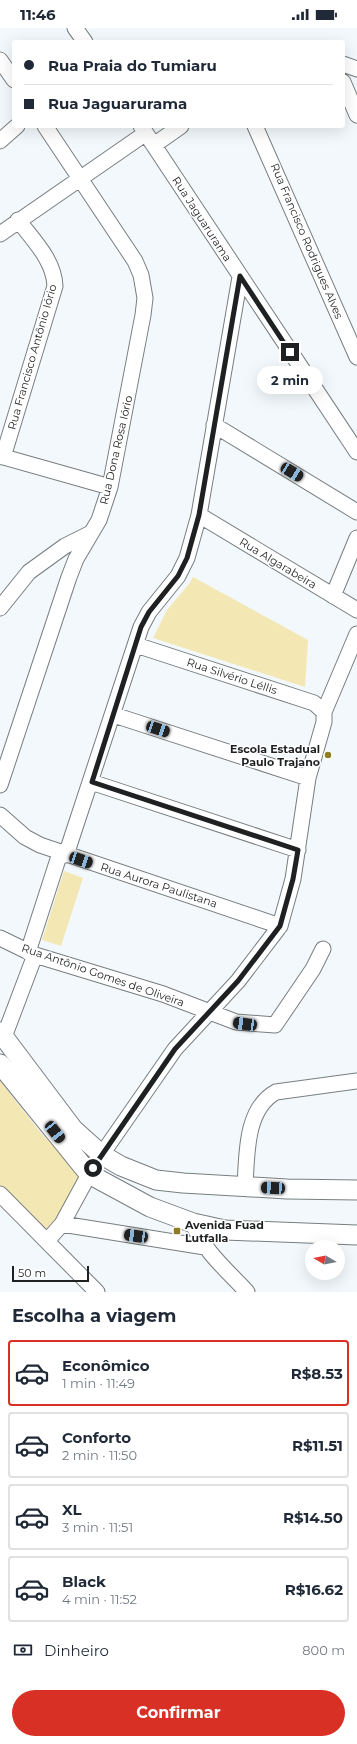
<!DOCTYPE html>
<html lang="pt">
<head>
<meta charset="utf-8">
<style>
	body { margin:0; font-family:Montserrat,sans-serif; background:#f2f2f3; color:#1f2937; height:100vh; display:flex; flex-direction:column; font-size:15px; white-space:nowrap }
	* { box-sizing:border-box; margin:0 }
	p { font-size:13px; color:#747a83 }
	.icon { flex:none; width:22px; height:22px; fill:none; stroke:currentColor; stroke-width:2; stroke-linecap:round; stroke-linejoin:round }
	.map { position:relative; height:1264px; overflow:hidden }
	.side { display:flex; flex-direction:column; background:#fff; flex:1 }
	.side>* { flex:none }
	.top-card { position:absolute; left:12px; top:12px; width:333px; height:88px; border-radius:4px; box-shadow:0 4px 16px #0002; display:grid; align-content:center; height:88px; padding:0 12px; background:#fff }
	.needle { width:26px; rotate:280deg }
	.tools { position:absolute; left:305px; top:1212px; display:grid; gap:8px }
	.tools a { display:grid; place-items:center; width:40px; height:40px; border-radius:50%; background:#fff; box-shadow:0 4px 16px #0002; font-size:20px }
	.scale { position:absolute; left:12px; bottom:10px; width:77px; box-sizing:border-box; padding-left:4px; border:2px solid #1e2021; border-top:0; font-size:11px; line-height:14px; white-space:nowrap; color:#1e2021; -webkit-text-stroke:3px #fff; paint-order:stroke }
	.end { position:absolute; width:18px; height:18px; margin:-9px; border:5px solid #1e2021; background:#fff; box-shadow:0 0 0 2px #fff }
	.from { border-radius:50% }
	.bubble { position:absolute; height:28px; border-radius:14px; background:#fff; box-shadow:0 4px 16px #0002; font-size:13px; font-weight:700; line-height:28px; text-align:center }
	.car { position:absolute; width:12px; height:24px; margin:-12px -6px; border-radius:5px; box-shadow:0 0 3px 1px #0007; background:linear-gradient(#222 24%,#8ab4d8 0 40%,#222 0 76%,#8ab4d8 0 86%,#222 0) }
	.top-card b { display:flex; align-items:center; gap:14px; height:38px; font-size:15px }
	.top-card b+b { border-top:1px solid #e0e1e3 }
	.top-card i { width:10px; height:10px; background:#1f2937 }
	ul { padding:0; list-style:none }
	li { display:flex; align-items:center; gap:12px; height:66px; margin:0 8px 6px; padding:0 4px; border:2px solid #e0e1e3; border-radius:4px }
	li div { flex:1 }
	li b { display:block; font-size:15px }
	li em { font-style:normal; font-weight:700 }
	li.current { border-color:#d93025 }
	li>.icon { width:36px; height:36px; stroke-width:1.5 }
	h2 { padding:0 12px; font-size:18px; line-height:48px }
	.pay { display:flex; align-items:center; gap:10px; height:44px; padding:0 12px; font-size:15px }
	.pay p { margin-inline-start:auto }
	.button { display:flex; gap:8px; margin-top:auto; padding:8px 12px }
	.button a { flex:1; height:46px; border-radius:24px; background:#d93025; color:#fff; font-size:16px; font-weight:700; line-height:46px; text-align:center }
	.status { display:flex; justify-content:space-between; align-items:center; height:28px; padding:0 20px; background:#fff; direction:ltr }
	.status svg { height:11px; fill:currentColor }
	.map>svg:first-child { display:block }
	.green { fill:#f3e8b4 }
	.lines { fill:none; stroke-linecap:round; stroke-linejoin:round }
	.minor-casing { stroke:#787e80; stroke-width:17 }
	.major-casing { stroke:#787e80; stroke-width:21 }
	.minor { stroke:#fff; stroke-width:15 }
	.major { stroke:#fff; stroke-width:19 }
	.route { stroke:#1e2021; stroke-width:5 }
	.poi-dot { fill:#8e7d23; stroke:#fff; stroke-width:1.5 }
	.labels { text-anchor:middle; dominant-baseline:central; stroke-width:3; stroke-linejoin:round; paint-order:stroke }
	.street-label { font-size:11px; fill:#1e2021; stroke:#fff }
	.poi-label { font-size:11px; font-weight:bold; fill:#1e2021; stroke:#fff; text-anchor:end }
</style>
</head>
<body>
<div class="status"><b>11:46</b><svg viewBox="0 0 49 12"><path d="M0 12V9h3v3zM5 12V6h3v6zM10 12V3h3v9zM15 12V0h3v12zM26 1h20v11H26zM47 4h2v5h-2z"/></svg></div>
<div class="map">
<svg width="357" height="1264" viewBox="0 0 357 1264">
	<rect width="100%" height="100%" fill="#f2f8fb"/>
	<path class="green" d="M193,549L308,612L305,659L153,610L167,582L189,556Z
		M64,843L83,850L61,918L42,912Z
		M0,1053L41,1105L84,1150L47,1207L0,1163Z"/>
	<g class="lines">
		<g class="minor-casing">
			<path id="minor" d="M75,0L85,14
				M0,32L14,52
				M343,36L357,41
				M343,54L357,87
				M141,98L357,424
				M255,98L357,329
				M0,113L17,98
				M154,117L181,98
				M0,206L146,105
				M214,397L357,484
				M0,428L110,459
				M3,429L55,258C54,232 33,212 18,192
				M199,487L357,582
				M333,568L357,510
				M0,580L29,544L65,518L89,506
				M136,617L314,675L324,684
				M114,687L308,750
				M91,754L298,822
				M0,757L69,549L76,531L99,492L110,459L143,287L145,270L141,247L135,233L45,98
				M0,787L25,809L40,817L280,898
				M66,827L141,599L149,584L178,548L187,530L199,487L240,249
				M0,910L35,927L163,966L236,994L275,997L313,941L323,921
				M28,924L60,825
				M4,1009L35,927
				M245,1158C247,1127 245,1081 276,1064L357,1053
				M0,1166L97,1264
				M193,1195C203,1223 228,1243 247,1264
				M62,1196L205,1219
				M47,1213L62,1196L93,1139L175,1021L238,953L280,898L293,851L308,750L324,694V684L357,606"/>
		</g>
		<g class="major-casing">
			<path id="major" d="M0,1004L73,1101L102,1127L121,1138L156,1152L183,1155L287,1161L357,1162
				M0,1036L89,1146L150,1179L193,1195L225,1202L357,1207"/>
		</g>
		<use href="#minor" class="minor"/>
		<use href="#major" class="major"/>
	</g>
	<g class="lines">
		<path class="route" d="M93,1140L175,1021L238,953L280,898L293,851L298,822L92,754L141,599L149,584L178,548L187,530L199,487L240,248L290,324"/>
	</g>
	<g class="poi-dot">
		<circle cx="328" cy="727" r="4"/>
		<rect x="173" y="1199" width="8" height="8" rx="2"/>
	</g>
	<g class="labels">
		<g class="street-label">
			<text transform="translate(202 191) rotate(57)">Rua Jaguarurama</text>
			<text transform="translate(307 213) rotate(67)">Rua Francisco Rodrigues Alves</text>
			<text transform="translate(32 329) rotate(-74)">Rua Francisco Antônio Iório</text>
			<text transform="translate(116 422) rotate(-77)">Rua Dona Rosa Iório</text>
			<text transform="translate(278 535) rotate(31)">Rua Algarabeira</text>
			<text transform="translate(232 648) rotate(18)">Rua Silvério Léllis</text>
			<text transform="translate(159 857) rotate(18)">Rua Aurora Paulistana</text>
			<text transform="translate(103 947) rotate(19)">Rua Antônio Gomes de Oliveira</text>
		</g>
		<g class="poi-label">
			<text x="320" y="721">Escola Estadual<tspan x="320" dy="13">Paulo Trajano</tspan></text>
			<text x="185" y="1197" text-anchor="start">Avenida Fuad<tspan x="185" dy="13">Lutfalla</tspan></text>
		</g>
	</g>
</svg>
<div class="tools">
<a><svg class="needle" viewBox="-14 -14 28 28"><path d="M0-13l5 13h-10z" fill="#e53935"/><path d="M0 13l5-13h-10z" fill="#747a83"/></svg></a>
</div>
<div class="scale">50 m</div>
<i class="end from" style="left:93px;top:1140px"></i>
<i class="end" style="left:290px;top:324px"></i>
<div class="bubble" style="left:257px;top:338px;width:66px">2 min</div>
<i class="car" style="left:292px;top:444px;rotate:121deg"></i>
<i class="car" style="left:158px;top:701px;rotate:108deg"></i>
<i class="car" style="left:81px;top:832px;rotate:109deg"></i>
<i class="car" style="left:245px;top:996px;rotate:278deg"></i>
<i class="car" style="left:55px;top:1104px;rotate:142deg"></i>
<i class="car" style="left:273px;top:1160px;rotate:273deg"></i>
<i class="car" style="left:136px;top:1208px;rotate:278deg"></i>
<div class="top-card">
<b><i class="from"></i>Rua Praia do Tumiaru</b>
<b><i></i>Rua Jaguarurama</b>
</div>
</div>
<section class="side">
<h2>Escolha a viagem</h2>
<ul>
<li class="current"><svg class="icon" aria-label="car" viewBox="0 0 24 24"><path d="M5 17H2v-5l4-1 3-4h7l3 4 3 1v5h-3M9 17h6M6 11h13"/><circle cx="7" cy="17" r="2"/><circle cx="17" cy="17" r="2"/></svg><div><b>Econômico</b><p>1 min · 11:49</p></div><em>R$8.53</em></li>
<li><svg class="icon" aria-label="car" viewBox="0 0 24 24"><path d="M5 17H2v-5l4-1 3-4h7l3 4 3 1v5h-3M9 17h6M6 11h13"/><circle cx="7" cy="17" r="2"/><circle cx="17" cy="17" r="2"/></svg><div><b>Conforto</b><p>2 min · 11:50</p></div><em>R$11.51</em></li>
<li><svg class="icon" aria-label="car" viewBox="0 0 24 24"><path d="M5 17H2v-5l4-1 3-4h7l3 4 3 1v5h-3M9 17h6M6 11h13"/><circle cx="7" cy="17" r="2"/><circle cx="17" cy="17" r="2"/></svg><div><b>XL</b><p>3 min · 11:51</p></div><em>R$14.50</em></li>
<li><svg class="icon" aria-label="car" viewBox="0 0 24 24"><path d="M5 17H2v-5l4-1 3-4h7l3 4 3 1v5h-3M9 17h6M6 11h13"/><circle cx="7" cy="17" r="2"/><circle cx="17" cy="17" r="2"/></svg><div><b>Black</b><p>4 min · 11:52</p></div><em>R$16.62</em></li>
</ul>
<div class="pay"><svg class="icon" aria-label="cash" viewBox="0 0 24 24"><path d="M3 7h18v10H3z"/><circle cx="12" cy="12" r="2"/></svg>Dinheiro<p>800 m</p></div>
<div class="button"><a>Confirmar</a></div>
</section>
</body>
</html>
